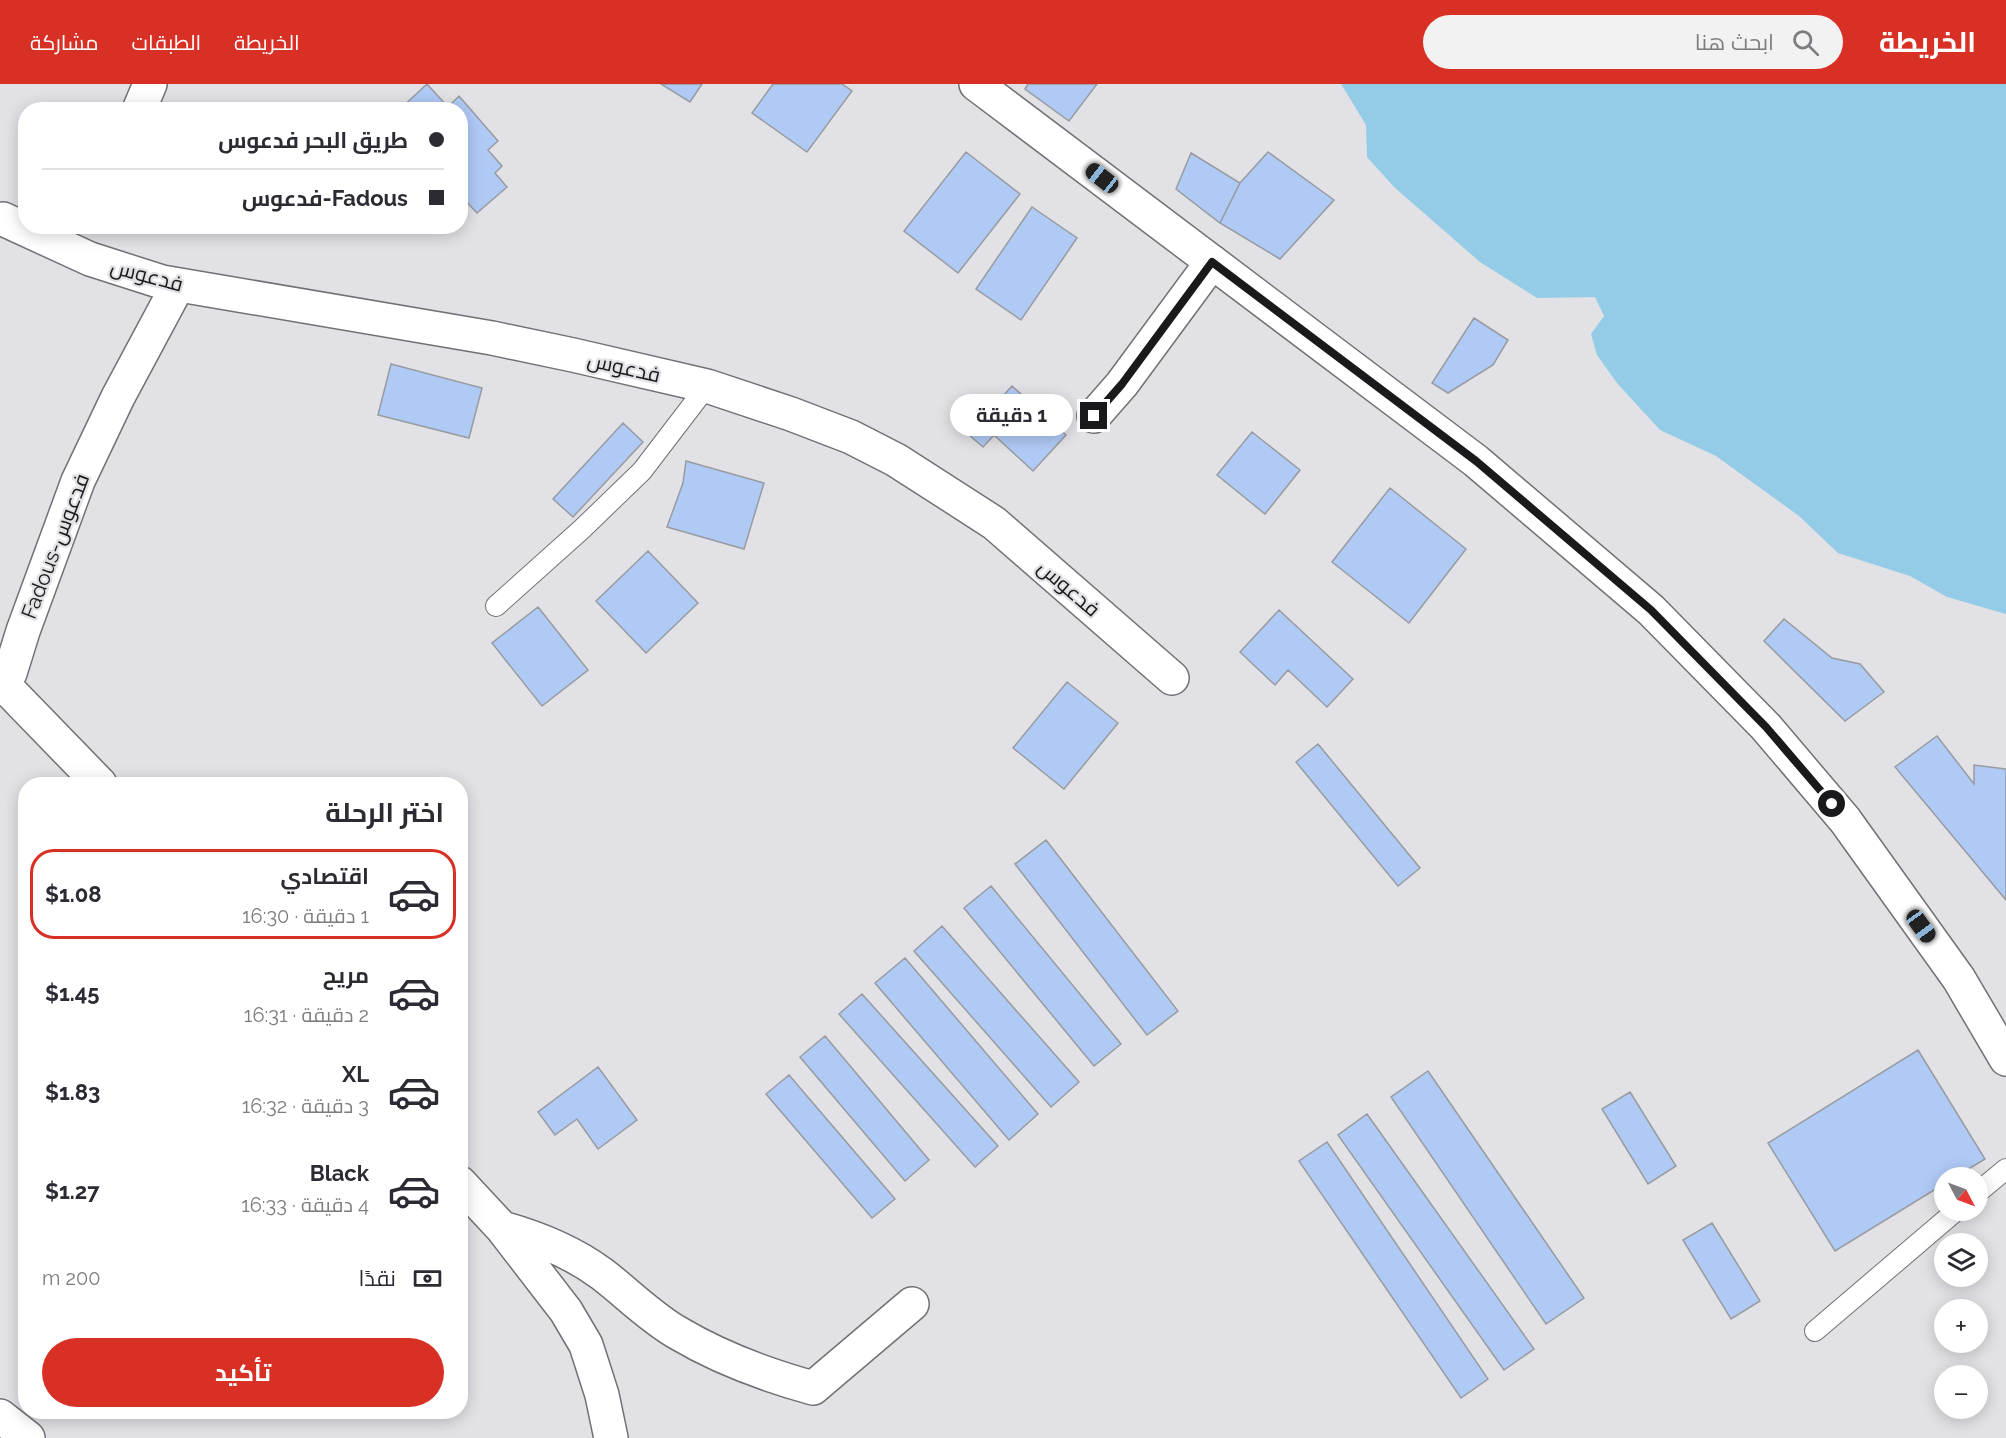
<!DOCTYPE html>
<html lang="ar">
<head>
<meta charset="utf-8">
<style>
	body { margin:0; font-family:Raleway,Cairo,sans-serif; background:#f2f2f3; color:#2b2b33; direction:rtl; height:100vh; display:flex; flex-direction:column; font-size:22px; white-space:nowrap }
	* { box-sizing:border-box; margin:0 }
	p { font-size:20px; color:#7c7c81 }
	.icon { flex:none; width:33px; height:33px; fill:none; stroke:currentColor; stroke-width:2; stroke-linecap:round; stroke-linejoin:round }
	.map { position:relative; flex:1; overflow:hidden; direction:ltr }
	.panel { position:absolute; left:18px; top:693px; width:450px; height:642px; display:flex; flex-direction:column; background:#fff; border-radius:24px; box-shadow:0 3px 15px #0003; direction:rtl }
	.panel>* { flex:none }
	.top-card { position:absolute; left:18px; top:18px; width:450px; height:132px; border-radius:24px; box-shadow:0 3px 15px #0003; direction:rtl; display:grid; align-content:center; height:132px; padding:0 24px; background:#fff }
	.needle { width:39px; rotate:131deg }
	.controls { position:absolute; left:1934px; top:1083px; display:grid; gap:12px }
	.controls a { display:grid; place-items:center; width:54px; height:54px; border-radius:50%; background:#fff; box-shadow:0 3px 15px #0003; font-size:30px }
	.end { position:absolute; width:27px; height:27px; margin:-14px; border:8px solid #1a191b; background:#fff; box-shadow:0 0 0 3px #fff }
	.from { border-radius:50% }
	.bubble { position:absolute; height:42px; border-radius:21px; background:#fff; box-shadow:0 3px 15px #0003; font-size:20px; font-weight:700; line-height:42px; text-align:center; direction:rtl }
	.car { position:absolute; width:18px; height:36px; margin:-18px -9px; border-radius:8px; box-shadow:0 0 4px 2px #0007; background:linear-gradient(#222 24%,#8ab4d8 0 40%,#222 0 76%,#8ab4d8 0 86%,#222 0) }
	.top-card b { display:flex; align-items:center; gap:21px; height:57px; font-size:22px }
	.top-card b+b { border-top:2px solid #e1e1e2 }
	.top-card i { width:15px; height:15px; background:#2b2b33 }
	ul { padding:0; list-style:none }
	li { display:flex; align-items:center; gap:18px; height:90px; margin:0 12px 9px; padding:0 12px; border:3px solid transparent; border-radius:24px }
	li div { flex:1 }
	li b { display:block; font-size:22px }
	li em { font-style:normal; font-weight:700 }
	li.on { border-color:#d93025 }
	li>.icon { width:54px; height:54px; stroke-width:1.5 }
	h2 { padding:0 24px; font-size:27px; line-height:72px }
	.pay { display:flex; align-items:center; gap:15px; height:66px; padding:0 24px; font-size:22px }
	.pay p { margin-inline-start:auto }
	.action { display:flex; gap:12px; margin-top:auto; padding:12px 24px }
	.action a { flex:1; height:69px; border-radius:36px; background:#d93025; color:#fff; font-size:24px; font-weight:700; line-height:69px; text-align:center }
	header { display:flex; align-items:center; gap:36px; box-sizing:border-box; height:84px; padding:0 30px; background:#d93025; color:#fff }
	header strong { font-size:28px }
	nav { display:flex; gap:33px; margin-inline-start:auto; font-size:21px }
	.search { width:420px; height:54px; background:#f2f2f3; display:flex; align-items:center; gap:15px; box-sizing:border-box; padding:0 21px; border-radius:33px; color:#7c7c81; font-size:22px }
	.map>svg:first-child { display:block }
	.water { fill:#94cce7 }
	.building { fill:#b0caf6; stroke:#989b9f; stroke-width:1.5 }
	.lines { fill:none; stroke-linecap:round; stroke-linejoin:round }
	.service-casing { stroke:#717175; stroke-width:22 }
	.minor-casing { stroke:#717175; stroke-width:36 }
	.primary-casing { stroke:#717175; stroke-width:36 }
	.motorway-casing { stroke:#717175; stroke-width:36 }
	.service { stroke:#fff; stroke-width:20 }
	.minor { stroke:#fff; stroke-width:33 }
	.primary { stroke:#fff; stroke-width:33 }
	.motorway { stroke:#fff; stroke-width:33 }
	.route { stroke:#1a191b; stroke-width:8 }
	.labels { text-anchor:middle; dominant-baseline:central; stroke-width:4.5; stroke-linejoin:round; paint-order:stroke }
	.street-label { font-size:21px; fill:#1a191b; stroke:#e1e1e6 }
</style>
</head>
<body>
<header>
<strong>الخريطة</strong>
<div class="search"><svg class="icon" aria-label="search" viewBox="0 0 24 24"><circle cx="10" cy="10" r="6"/><path d="M15 15l6 6"/></svg>ابحث هنا</div>
<nav><a>الخريطة</a><a>الطبقات</a><a>مشاركة</a></nav>
</header>
<div class="map">
<svg width="2006" height="1354" viewBox="0 0 2006 1354">
	<rect width="100%" height="100%" fill="#e1e1e6"/>
	<path class="water" d="M1341,0H2006V530L1947,513L1910,492L1838,469L1799,432L1716,372L1660,346L1617,299L1597,271L1591,250L1604,232L1595,213L1537,214L1480,178L1394,103L1367,73L1366,41Z"/>
	<path class="building" d="M427,0L448,23L459,12L498,57L488,66L502,82L495,89L507,103L477,129L460,111V26H399Z
		M661,0H702L690,18Z
		M773,0H842L852,7L807,68L752,29Z
		M1028,0H1097L1069,37L1025,5Z
		M966,68L1020,110L958,189L904,147Z
		M1268,68L1334,116L1280,175L1220,139L1240,99Z
		M1191,69L1240,99L1220,139L1176,105Z
		M1032,123L1077,154L1021,236L976,205Z
		M1474,234L1508,256L1493,281L1448,309L1432,299Z
		M391,280L482,304L469,354L378,331Z
		M1012,302L1066,351L1033,387L994,351L983,363L968,350Z
		M623,339L643,358L573,433L553,415Z
		M1252,348L1300,386L1265,430L1217,391Z
		M686,377L764,399L744,465L667,443L683,399Z
		M1390,404L1466,465L1409,539L1332,478Z
		M648,467L698,519L646,569L596,517Z
		M538,523L588,586L542,622L492,559Z
		M1279,526L1353,595L1327,623L1288,586L1275,601L1240,568Z
		M1784,535L1832,574L1860,580L1884,608L1845,637L1764,557Z
		M1067,598L1118,639L1064,705L1013,664Z
		M1937,652L1974,700V681L2006,685V816L1895,683Z
		M1318,660L1420,784L1398,802L1296,678Z
		M1046,756L1178,927L1147,951L1015,780Z
		M991,802L1121,960L1094,982L964,824Z
		M942,842L1079,998L1051,1023L914,867Z
		M905,874L1038,1030L1009,1056L875,899Z
		M862,910L998,1062L975,1083L839,930Z
		M825,952L929,1076L905,1097L800,973Z
		M1918,966L1985,1075L1954,1094H1944V1100L1835,1167L1768,1059Z
		M598,983L637,1036L598,1065L577,1035L555,1051L538,1028Z
		M1428,987L1584,1214L1546,1240L1391,1013Z
		M789,991L895,1115L872,1134L766,1010Z
		M1630,1008L1676,1082L1648,1100L1602,1025Z
		M1367,1030L1534,1265L1504,1286L1338,1051Z
		M1327,1058L1488,1295L1461,1314L1299,1077Z
		M1712,1139L1760,1217L1731,1235L1683,1156Z"/>
	<g class="lines">
		<g class="service-casing">
			<path id="service" d="M496,522L582,445L642,387L707,302
				M1977,1109L2006,1085
				M1815,1247L1957,1126"/>
		</g>
		<g class="minor-casing">
			<path id="minor" d="M139,26L150,0
				M3,135L90,175L162,198L492,254L573,271L707,302L791,330L851,353L896,376L994,439L1172,594
				M1094,332L1122,300L1212,178
				M2,599L100,700
				M0,601L10,589L23,547L78,397L118,313L178,201
				M460,1099L502,1144L566,1227L586,1261L602,1311L611,1354
				M502,1144C538,1154 571,1167 602,1190C627,1209 650,1233 678,1249C720,1274 766,1291 813,1304L912,1220"/>
		</g>
		<g class="primary-casing">
			<path id="primary" d="M976,0L1476,377L1651,526L1766,643L1845,736L1959,895L2006,975"/>
		</g>
		<g class="motorway-casing">
			<path id="motorway" d="M0,1332L28,1354"/>
		</g>
		<use href="#service" class="service"/>
		<use href="#minor" class="minor"/>
		<use href="#primary" class="primary"/>
		<use href="#motorway" class="motorway"/>
	</g>
	<g class="lines">
		<path class="route" d="M1094,332L1122,300L1212,178L1476,377L1651,526L1766,643L1832,720"/>
	</g>
	<g class="labels">
		<g class="street-label">
			<text transform="translate(147 191) rotate(15)">فدعوس</text>
			<text transform="translate(624 283) rotate(13)">فدعوس</text>
			<text transform="translate(55 462) rotate(-69)">Fadous-فدعوس</text>
			<text transform="translate(1069 504) rotate(41)">فدعوس</text>
		</g>
	</g>
</svg>
<div class="controls">
<a><svg class="needle" viewBox="-14 -14 28 28"><path d="M0-13l5 13h-10z" fill="#e53935"/><path d="M0 13l5-13h-10z" fill="#7c7c81"/></svg></a>
<a><svg class="icon" aria-label="layers" viewBox="0 0 24 24"><path d="M12 4l9 5-9 5-9-5zM3 14l9 5 9-5"/></svg></a>
<a>+</a>
<a>−</a>
</div>
<i class="end from" style="left:1832px;top:720px"></i>
<i class="end" style="left:1094px;top:332px"></i>
<div class="bubble" style="left:950px;top:310px;width:123px">1 دقيقة</div>
<i class="car" style="left:1102px;top:94px;rotate:308deg"></i>
<i class="car" style="left:1921px;top:842px;rotate:144deg"></i>
<div class="top-card">
<b><i class="from"></i>طريق البحر فدعوس</b>
<b><i></i>Fadous-فدعوس</b>
</div>
<section class="panel">
<h2>اختر الرحلة</h2>
<ul>
<li class="on"><svg class="icon" aria-label="car" viewBox="0 0 24 24"><path d="M5 17H2v-5l4-1 3-4h7l3 4 3 1v5h-3M9 17h6M6 11h13"/><circle cx="7" cy="17" r="2"/><circle cx="17" cy="17" r="2"/></svg><div><b>اقتصادي</b><p>1 دقيقة · 16:30</p></div><em>$1.08</em></li>
<li><svg class="icon" aria-label="car" viewBox="0 0 24 24"><path d="M5 17H2v-5l4-1 3-4h7l3 4 3 1v5h-3M9 17h6M6 11h13"/><circle cx="7" cy="17" r="2"/><circle cx="17" cy="17" r="2"/></svg><div><b>مريح</b><p>2 دقيقة · 16:31</p></div><em>$1.45</em></li>
<li><svg class="icon" aria-label="car" viewBox="0 0 24 24"><path d="M5 17H2v-5l4-1 3-4h7l3 4 3 1v5h-3M9 17h6M6 11h13"/><circle cx="7" cy="17" r="2"/><circle cx="17" cy="17" r="2"/></svg><div><b>XL</b><p>3 دقيقة · 16:32</p></div><em>$1.83</em></li>
<li><svg class="icon" aria-label="car" viewBox="0 0 24 24"><path d="M5 17H2v-5l4-1 3-4h7l3 4 3 1v5h-3M9 17h6M6 11h13"/><circle cx="7" cy="17" r="2"/><circle cx="17" cy="17" r="2"/></svg><div><b>Black</b><p>4 دقيقة · 16:33</p></div><em>$1.27</em></li>
</ul>
<div class="pay"><svg class="icon" aria-label="cash" viewBox="0 0 24 24"><path d="M3 7h18v10H3z"/><circle cx="12" cy="12" r="2"/></svg>نقدًا<p>200 m</p></div>
<div class="action"><a>تأكيد</a></div>
</section>
</div>
</body>
</html>
